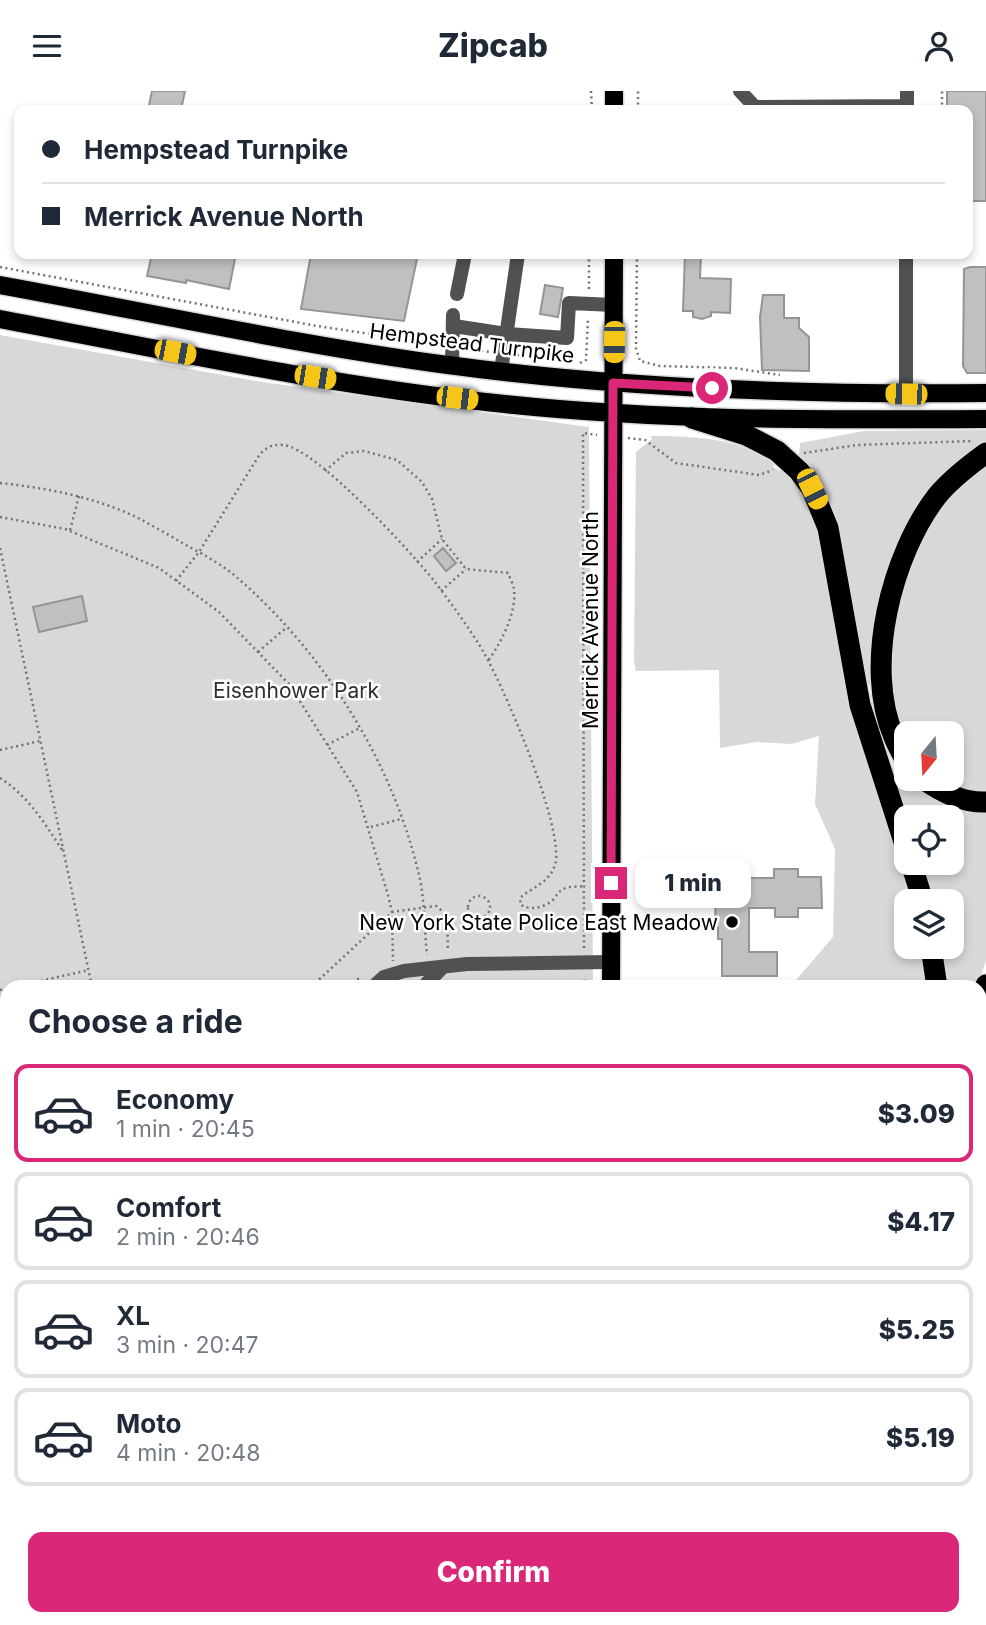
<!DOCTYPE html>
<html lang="en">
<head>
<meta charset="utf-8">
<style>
	body { margin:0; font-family:Inter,sans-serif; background:#f2f2f3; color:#1f2937; height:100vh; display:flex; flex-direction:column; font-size:26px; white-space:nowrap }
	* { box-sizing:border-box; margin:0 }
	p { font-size:23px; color:#747a83 }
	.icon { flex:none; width:38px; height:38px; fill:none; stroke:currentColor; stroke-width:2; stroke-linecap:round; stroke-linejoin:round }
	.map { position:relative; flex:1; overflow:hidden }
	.drawer { position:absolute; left:0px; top:889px; width:987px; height:646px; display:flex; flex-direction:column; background:#fff; border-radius:21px 21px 0 0; box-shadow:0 4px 10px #0003 }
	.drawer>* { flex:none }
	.guide { position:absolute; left:14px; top:14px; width:959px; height:154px; border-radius:14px; box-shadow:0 4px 10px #0003; display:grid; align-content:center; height:154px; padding:0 28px; background:#fff }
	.needle { width:46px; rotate:198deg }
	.controls { position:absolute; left:894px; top:630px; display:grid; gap:14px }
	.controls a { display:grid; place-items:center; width:70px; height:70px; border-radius:14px; background:#fff; box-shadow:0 4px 10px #0003; font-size:35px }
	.end { position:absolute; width:32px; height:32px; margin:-16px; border:9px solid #db2777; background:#fff; box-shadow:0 0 0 4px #fff }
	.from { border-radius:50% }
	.bubble { position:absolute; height:49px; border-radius:14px; background:#fff; box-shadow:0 4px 10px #0003; font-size:23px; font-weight:800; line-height:49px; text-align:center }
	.car { position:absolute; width:21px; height:42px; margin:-21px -10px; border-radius:9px; box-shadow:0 0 5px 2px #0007; background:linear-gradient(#f5c518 24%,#345 0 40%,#f5c518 0 76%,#345 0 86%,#f5c518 0) }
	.guide b { display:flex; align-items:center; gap:24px; height:66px; font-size:26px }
	.guide b+b { border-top:2px solid #e0e1e3 }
	.guide i { width:18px; height:18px; background:#1f2937 }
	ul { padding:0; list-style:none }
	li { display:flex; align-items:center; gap:21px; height:98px; margin:0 14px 10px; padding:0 14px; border:4px solid #e0e1e3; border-radius:14px }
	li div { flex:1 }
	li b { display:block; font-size:26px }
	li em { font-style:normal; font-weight:800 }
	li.active { border-color:#db2777 }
	li>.icon { width:63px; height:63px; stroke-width:1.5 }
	h2 { padding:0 28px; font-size:32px; line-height:84px }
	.button { display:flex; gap:14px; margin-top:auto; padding:14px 28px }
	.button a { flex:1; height:80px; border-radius:14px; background:#db2777; color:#fff; font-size:28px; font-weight:800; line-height:80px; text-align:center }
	header { display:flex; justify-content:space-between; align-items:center; height:91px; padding:0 28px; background:#fff; font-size:32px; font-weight:800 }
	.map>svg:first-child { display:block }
	.green { fill:#d8d8d8 }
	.building { fill:#c0c0c0; stroke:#959595; stroke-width:2 }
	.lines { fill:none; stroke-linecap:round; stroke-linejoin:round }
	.major-casing { stroke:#dbdbdb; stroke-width:21 }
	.highway-casing { stroke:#dbdbdb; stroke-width:24 }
	.path { stroke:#737373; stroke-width:2.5; stroke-dasharray:2 3.5; stroke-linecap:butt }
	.minor { stroke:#515151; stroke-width:14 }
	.major { stroke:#000; stroke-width:18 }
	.highway { stroke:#000; stroke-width:21 }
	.route { stroke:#db2777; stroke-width:9 }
	.poi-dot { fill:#000; stroke:#fff; stroke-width:2.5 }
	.labels { text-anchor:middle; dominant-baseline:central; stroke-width:5; stroke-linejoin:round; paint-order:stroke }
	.street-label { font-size:21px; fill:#000; stroke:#fff }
	.park-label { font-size:21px; fill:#2f2f2f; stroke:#fff }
	.poi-label { font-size:21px; fill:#000; stroke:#fff; text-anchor:end }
</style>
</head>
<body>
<header><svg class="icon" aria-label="menu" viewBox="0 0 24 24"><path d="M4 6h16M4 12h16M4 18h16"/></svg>Zipcab<svg class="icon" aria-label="person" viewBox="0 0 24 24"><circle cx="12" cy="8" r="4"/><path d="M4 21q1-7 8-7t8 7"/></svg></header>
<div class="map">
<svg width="986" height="1534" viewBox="0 0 986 1534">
	<rect width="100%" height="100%" fill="#fff"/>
	<path class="green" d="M0,244L262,291L589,336L593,896H7V1528H598V1534H0Z
		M986,339V354L926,405L872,596L862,590L799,365L800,352L864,340Z
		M650,345C694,345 738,347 776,371L773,375L779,380L783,377L804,404L816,431L889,733L913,807L914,810H906V856H922L926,896H784L797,888L833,846L835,758L815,713L819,645L791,653L757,651L720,657L719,579L636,580L634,570L636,361L652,348Z
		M986,372V704L955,698L936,688H952V642H906V656L905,654C897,624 889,595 889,563C889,519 918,443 946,408C957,395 973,383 986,372Z
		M897,676C922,702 945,723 986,721V870L977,896H944L939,856H952V810H929L919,772H952V726H906L891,680Z
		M986,922V989L980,1007V938Z
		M986,1058V1302L980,1341V1077Z
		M663,1528H801L800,1534H663Z
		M870,1528H956L955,1534H869Z"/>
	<path class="building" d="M152,0H185L181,19H148Z
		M947,0H986V110H968V19L947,18Z
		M152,163H236L229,198L186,189V192L147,185Z
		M311,163H418L404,230L301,218Z
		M685,163H701L700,187L731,188L730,222L711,221V225L702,228L693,226V220H683Z
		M970,176H986V282H967L963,275L964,178Z
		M545,194L563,197L558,226L540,223Z
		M763,204H784V227H799V237L809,246V280L762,279L760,226Z
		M443,457L456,472L446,480L434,465Z
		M82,505L87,530L39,541L33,516Z
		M774,778H798V786H821L822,817H798V826H775V817H749V861H777V885H722V848H718V836H715L716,788H719V780H747V787H774Z"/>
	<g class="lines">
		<g class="major-casing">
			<path id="major" d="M614,19V0
				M0,194C149,221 298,254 448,274C626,298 806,304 986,302
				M0,228C164,259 329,294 495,312C659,330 822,329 986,328
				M611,896L614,163
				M622,1528L624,1534"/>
		</g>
		<g class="highway-casing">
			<path id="highway" d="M692,327L746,344L777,360L799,380L812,398L828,437L860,614L906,757
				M906,670C902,662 897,654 894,646C863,575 892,463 937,405C951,388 968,375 986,362
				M923,688C941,701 963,712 986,711
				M911,772L923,810
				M931,856L937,896
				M980,911L986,894
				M980,1038L986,1020
				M980,1423L986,1380
				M656,1528V1534
				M811,1534L813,1528
				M858,1534L859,1528
				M968,1534V1528"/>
		</g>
		<path class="path" d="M591,0L592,19
			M638,19V0
			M942,19V0
			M969,120V141
			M589,163V199
			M637,163L636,257L640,270L660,275L734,277L780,284
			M0,176L317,235L438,253
			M465,257L490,261
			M517,264L552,269
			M580,272L586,269L588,227
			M628,347L645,349L676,372L759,384L773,379
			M804,362L857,354L972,350
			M325,380L346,362L364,360L397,369L422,391L432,408L442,448L466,478L508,482C510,487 513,493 514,498C517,521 501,552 488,570
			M0,392C47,397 95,406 138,427C153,435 169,444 184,453C203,463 225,475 241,490C325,564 392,671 418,780C425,806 424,836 427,864
			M0,426L65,438L159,477L219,521L289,593L357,701L388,804L392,821L393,870
			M70,439L79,405
			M0,457L92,896
			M417,471L442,448
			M176,490L199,461L260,363C267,356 273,353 283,354C315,356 413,463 435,491C450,511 465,531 478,552C500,585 566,739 555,774C549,792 533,796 521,806L520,813C529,820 544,817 553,809C557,804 559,799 566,797C571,795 578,796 584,795
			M441,500L466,478
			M258,561L287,536
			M327,654L360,637
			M0,659L40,650
			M0,687C28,705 44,731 62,759
			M371,736L401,728
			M468 816a11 11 0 1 1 22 0a11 11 0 1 1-22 0Z
			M584,857L583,342L597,344
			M14,896L89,879
			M311,896L392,821L436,815C450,823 447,846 448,860
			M349,896L358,888L362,887
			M584,896L585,885
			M0,899L7,898
			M55,1528L59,1534
			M185,1528L203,1534
			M255,1528L256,1534
			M589,1528V1534
			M145,1534L160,1528
			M245,1534L247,1528"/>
		<path class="minor" d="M740,0L755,16L907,15
			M907,19V0
			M457,203L465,163
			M454,235L506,243L567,247L569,212L614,214
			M452,275L453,224
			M501,280L518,163
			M906,303V163
			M373,896L384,886L404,880L467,873L611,871
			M423,896L442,877
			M0,1120L7,1123
			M418,1534V1528"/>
		<use href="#major" class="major"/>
		<use href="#highway" class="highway"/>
	</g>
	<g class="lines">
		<path class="route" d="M611,792L613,292L712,297"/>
	</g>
	<circle class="poi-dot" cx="732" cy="831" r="7"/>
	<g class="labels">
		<g class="street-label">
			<text transform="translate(472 252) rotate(7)">Hempstead Turnpike</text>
			<text transform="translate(590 529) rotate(-90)">Merrick Avenue North</text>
		</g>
		<g class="park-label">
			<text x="296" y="599">Eisenhower Park</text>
		</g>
		<g class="poi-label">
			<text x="718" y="831">New York State Police East Meadow</text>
		</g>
	</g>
</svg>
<div class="controls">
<a><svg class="needle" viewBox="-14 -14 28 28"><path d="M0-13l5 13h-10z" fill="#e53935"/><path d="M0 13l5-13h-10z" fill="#747a83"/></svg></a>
<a><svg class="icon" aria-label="locate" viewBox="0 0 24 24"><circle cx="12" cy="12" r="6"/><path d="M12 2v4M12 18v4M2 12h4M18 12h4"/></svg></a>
<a><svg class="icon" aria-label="layers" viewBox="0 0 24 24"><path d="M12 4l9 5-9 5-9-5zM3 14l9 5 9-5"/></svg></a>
</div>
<i class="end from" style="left:712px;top:297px"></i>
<i class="end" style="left:611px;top:792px"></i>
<div class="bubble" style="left:635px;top:768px;width:116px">1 min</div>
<i class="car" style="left:614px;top:251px;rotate:181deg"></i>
<i class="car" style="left:175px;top:261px;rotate:101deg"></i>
<i class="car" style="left:315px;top:286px;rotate:99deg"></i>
<i class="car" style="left:906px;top:303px;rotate:271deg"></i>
<i class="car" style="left:457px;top:307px;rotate:97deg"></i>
<i class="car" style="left:812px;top:398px;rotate:154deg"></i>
<div class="guide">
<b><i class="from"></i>Hempstead Turnpike</b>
<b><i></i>Merrick Avenue North</b>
</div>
<section class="drawer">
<h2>Choose a ride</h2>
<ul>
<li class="active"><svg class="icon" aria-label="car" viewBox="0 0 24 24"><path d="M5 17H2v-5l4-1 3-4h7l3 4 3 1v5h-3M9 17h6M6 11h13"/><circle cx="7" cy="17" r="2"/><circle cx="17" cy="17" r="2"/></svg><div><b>Economy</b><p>1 min · 20:45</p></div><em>$3.09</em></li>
<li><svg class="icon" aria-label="car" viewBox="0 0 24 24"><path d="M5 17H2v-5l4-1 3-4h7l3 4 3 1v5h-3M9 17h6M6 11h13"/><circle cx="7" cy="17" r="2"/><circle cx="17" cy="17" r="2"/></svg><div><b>Comfort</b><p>2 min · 20:46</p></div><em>$4.17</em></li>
<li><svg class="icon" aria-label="car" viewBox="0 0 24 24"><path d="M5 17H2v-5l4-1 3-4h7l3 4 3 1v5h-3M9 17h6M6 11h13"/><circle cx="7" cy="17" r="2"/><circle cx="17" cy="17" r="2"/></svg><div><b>XL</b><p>3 min · 20:47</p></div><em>$5.25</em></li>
<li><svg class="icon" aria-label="car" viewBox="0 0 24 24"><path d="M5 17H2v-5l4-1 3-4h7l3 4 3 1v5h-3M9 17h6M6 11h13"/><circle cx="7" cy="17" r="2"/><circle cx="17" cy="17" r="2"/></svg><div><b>Moto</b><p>4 min · 20:48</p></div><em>$5.19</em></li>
</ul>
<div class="button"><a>Confirm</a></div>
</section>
</div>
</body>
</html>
